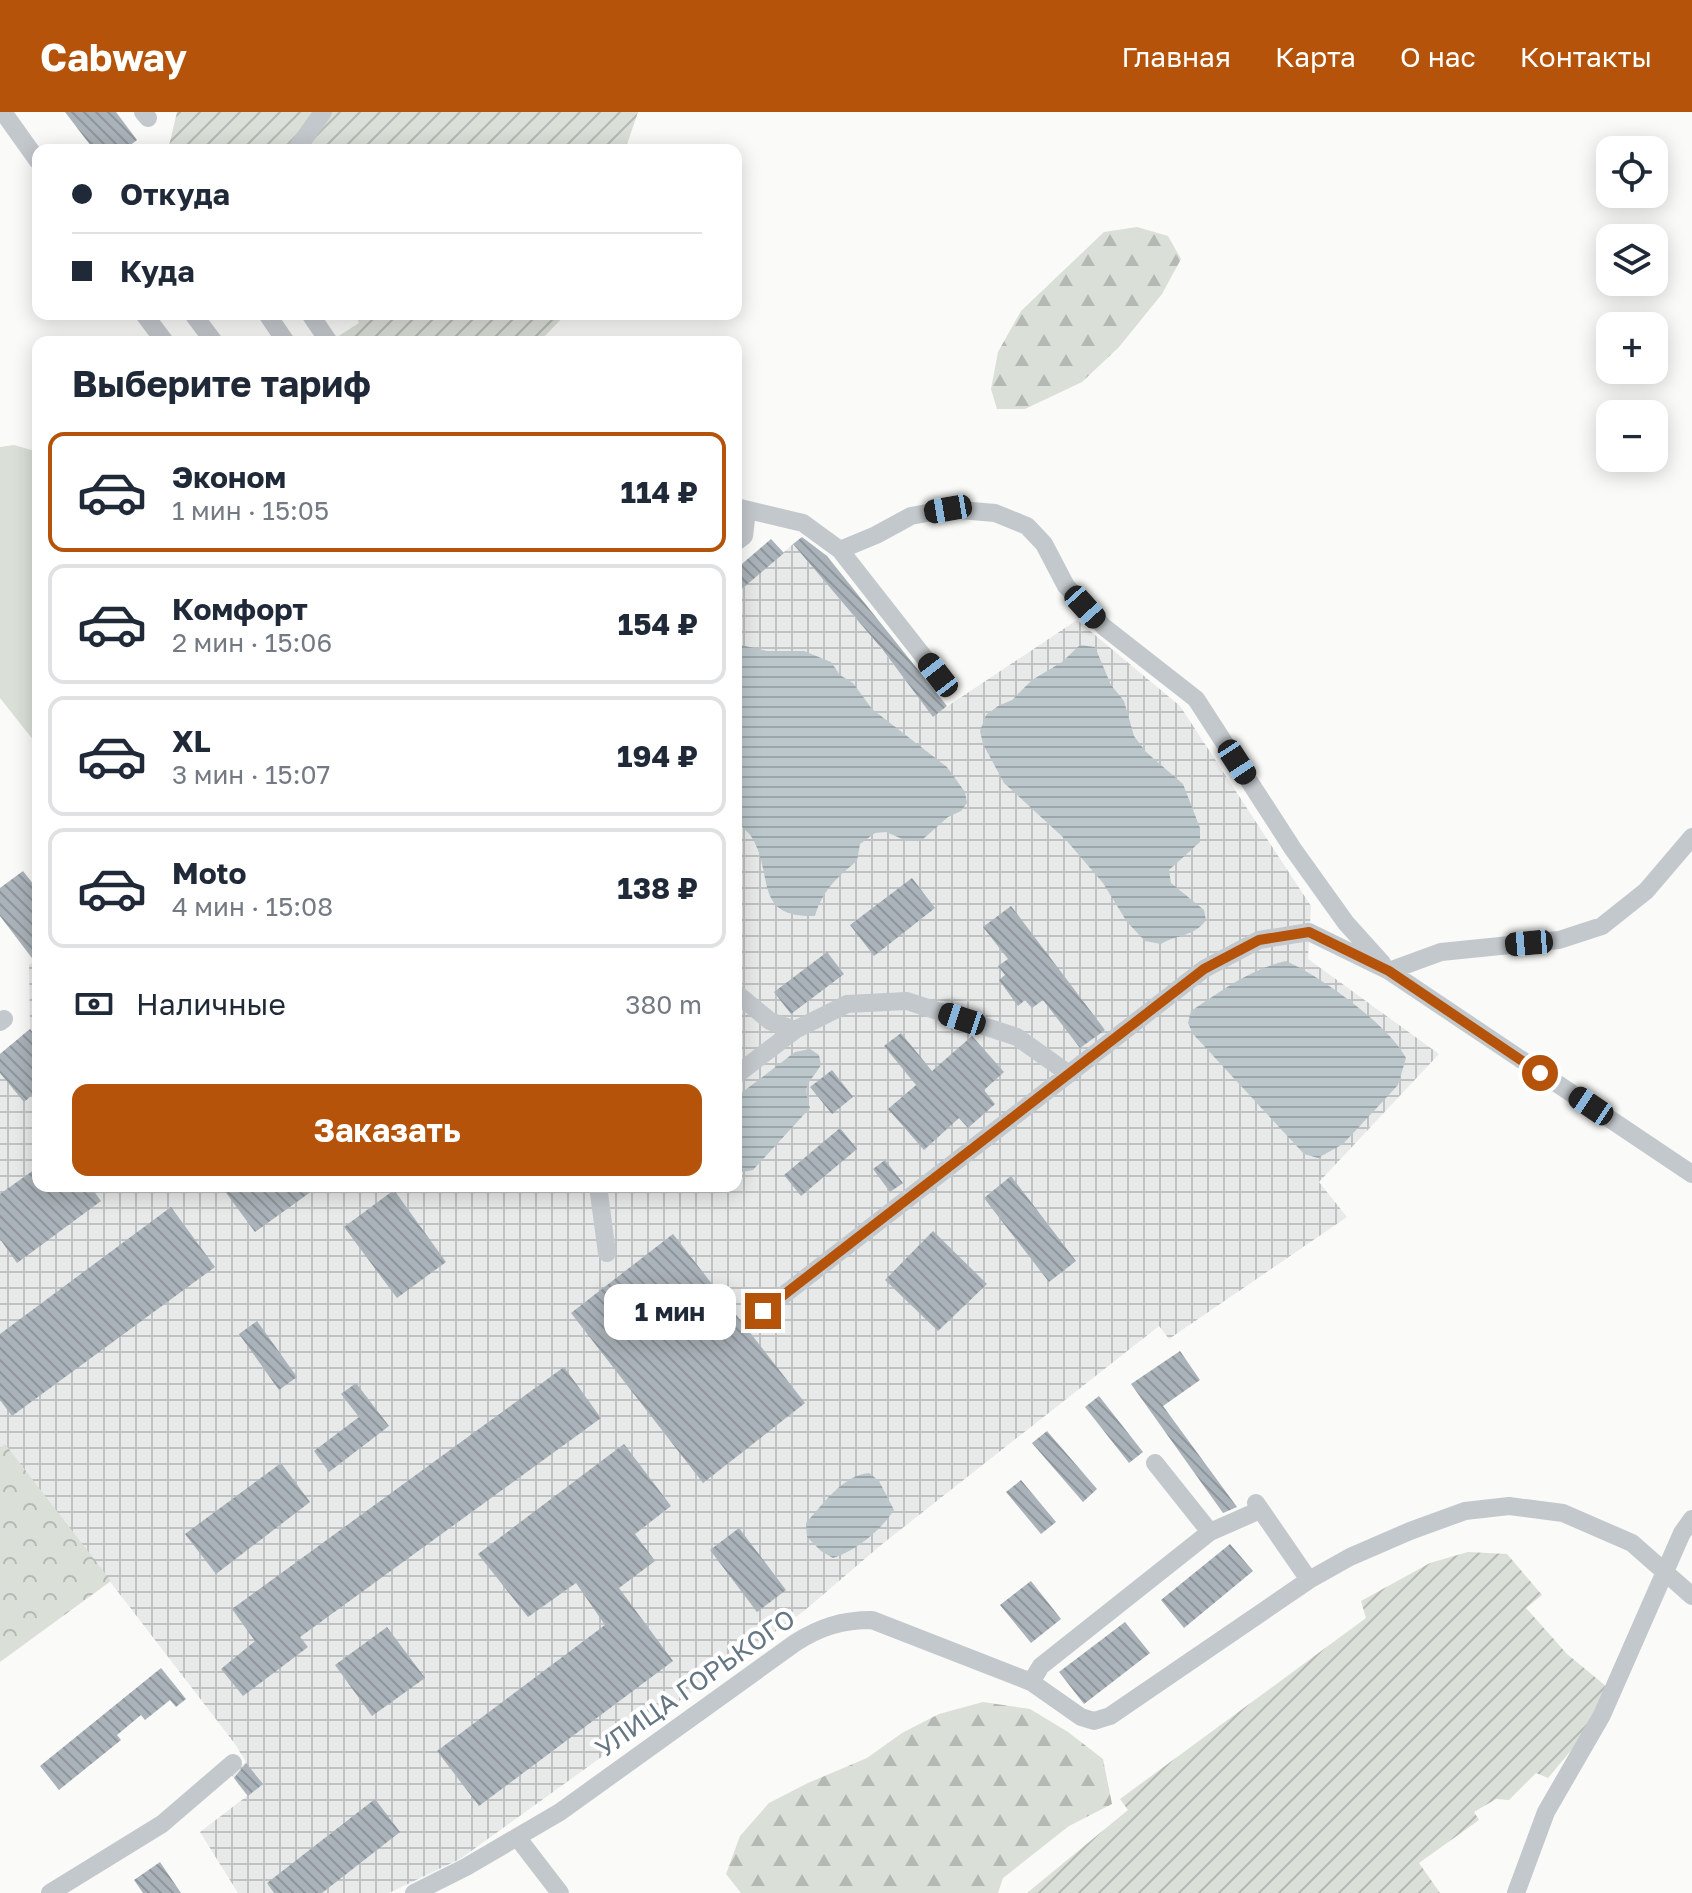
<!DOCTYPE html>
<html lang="ru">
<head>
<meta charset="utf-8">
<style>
	body { margin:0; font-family:"Golos Text",sans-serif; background:#f2f2f3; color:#1f2937; height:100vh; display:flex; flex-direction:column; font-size:30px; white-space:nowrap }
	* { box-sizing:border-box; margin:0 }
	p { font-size:26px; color:#747a83 }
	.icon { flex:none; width:44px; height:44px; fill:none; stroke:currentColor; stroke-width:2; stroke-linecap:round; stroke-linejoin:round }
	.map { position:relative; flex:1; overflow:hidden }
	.details { position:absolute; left:32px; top:224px; width:710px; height:856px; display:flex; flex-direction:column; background:#fff; border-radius:16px; box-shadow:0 4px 20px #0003 }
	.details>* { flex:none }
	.top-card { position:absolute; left:32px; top:32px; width:710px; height:176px; border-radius:16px; box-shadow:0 4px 20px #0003; display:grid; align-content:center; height:176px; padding:0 40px; background:#fff }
	.tools { position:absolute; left:1596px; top:24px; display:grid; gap:16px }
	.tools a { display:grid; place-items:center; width:72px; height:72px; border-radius:16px; background:#fff; box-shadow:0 4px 20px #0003; font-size:40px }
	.end { position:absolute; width:36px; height:36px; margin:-18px; border:10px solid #b45309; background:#fff; box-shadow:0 0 0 4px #fff }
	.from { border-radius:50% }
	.bubble { position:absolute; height:56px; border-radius:16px; background:#fff; box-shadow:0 4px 20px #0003; font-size:26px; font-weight:700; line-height:56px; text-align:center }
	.car { position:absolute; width:24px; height:48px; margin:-24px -12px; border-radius:10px; box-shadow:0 0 6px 2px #0007; background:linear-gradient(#222 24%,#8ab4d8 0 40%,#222 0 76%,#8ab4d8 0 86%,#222 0) }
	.top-card b { display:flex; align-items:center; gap:28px; height:76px; font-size:30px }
	.top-card b+b { border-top:2px solid #e0e1e3 }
	.top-card i { width:20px; height:20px; background:#1f2937 }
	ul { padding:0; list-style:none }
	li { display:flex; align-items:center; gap:24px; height:120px; margin:0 16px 12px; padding:0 24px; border:4px solid #e0e1e3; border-radius:16px }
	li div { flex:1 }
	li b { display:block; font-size:30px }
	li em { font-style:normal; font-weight:700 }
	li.current { border-color:#b45309 }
	li>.icon { width:72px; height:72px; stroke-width:1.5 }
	h2 { padding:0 40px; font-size:36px; line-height:96px }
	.pay { display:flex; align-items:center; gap:20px; height:88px; padding:0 40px; font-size:30px }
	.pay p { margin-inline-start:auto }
	.action { display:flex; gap:16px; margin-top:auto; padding:16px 40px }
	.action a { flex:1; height:92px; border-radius:16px; background:#b45309; color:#fff; font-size:32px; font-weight:700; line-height:92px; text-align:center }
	header { display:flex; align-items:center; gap:48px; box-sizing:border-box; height:112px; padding:0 40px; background:#b45309; color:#fff }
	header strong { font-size:38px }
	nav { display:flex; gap:44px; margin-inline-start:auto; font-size:28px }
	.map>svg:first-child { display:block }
	.industrial { fill:url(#industrial-grid) }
	.forest { fill:url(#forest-firs) }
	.park { fill:url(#park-crowns) }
	.garden { fill:url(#garden-furrows) }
	.pitch { fill:#dadfd7 }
	.water { fill:url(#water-rules) }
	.building { fill:url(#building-back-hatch) }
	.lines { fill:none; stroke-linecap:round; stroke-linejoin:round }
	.minor { stroke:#c3c8cc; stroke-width:18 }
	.route { stroke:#b45309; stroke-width:10 }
	.labels { text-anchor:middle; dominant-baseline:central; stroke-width:8; stroke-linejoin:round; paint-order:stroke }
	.street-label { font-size:26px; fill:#657683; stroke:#fff }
</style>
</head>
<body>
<header>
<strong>Cabway</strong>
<nav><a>Главная</a><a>Карта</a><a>О нас</a><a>Контакты</a></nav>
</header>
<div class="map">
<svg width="1692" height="1781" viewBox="0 0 1692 1781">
	<defs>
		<pattern id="industrial-grid" width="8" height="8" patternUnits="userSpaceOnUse" patternTransform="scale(2)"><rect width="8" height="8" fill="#e8e9e9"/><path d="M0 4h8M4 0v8" fill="none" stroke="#c0c1c2"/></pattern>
		<pattern id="forest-firs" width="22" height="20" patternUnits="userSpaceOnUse" patternTransform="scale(2)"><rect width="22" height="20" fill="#dadfd7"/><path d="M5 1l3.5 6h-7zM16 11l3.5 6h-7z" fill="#b4b9b4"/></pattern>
		<pattern id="park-crowns" width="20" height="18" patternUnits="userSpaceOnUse" patternTransform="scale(2)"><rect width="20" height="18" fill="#dadfd7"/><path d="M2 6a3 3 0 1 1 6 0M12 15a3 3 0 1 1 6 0" fill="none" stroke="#b4b9b4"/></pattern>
		<pattern id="garden-furrows" width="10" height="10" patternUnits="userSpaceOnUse" patternTransform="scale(2)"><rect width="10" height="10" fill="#dadfd7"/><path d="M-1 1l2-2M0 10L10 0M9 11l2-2" fill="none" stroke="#b4b9b4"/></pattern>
		<pattern id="water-rules" width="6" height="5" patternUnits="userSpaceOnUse" patternTransform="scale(2)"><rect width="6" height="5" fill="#bbc7cb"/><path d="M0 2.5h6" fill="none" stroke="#9ca6aa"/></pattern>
		<pattern id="building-back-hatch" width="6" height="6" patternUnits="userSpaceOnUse" patternTransform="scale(2)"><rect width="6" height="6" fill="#aab3b9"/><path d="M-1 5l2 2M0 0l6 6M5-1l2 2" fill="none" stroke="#8e969c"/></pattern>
	</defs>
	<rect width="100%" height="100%" fill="#fafaf8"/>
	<path class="industrial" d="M793,432L877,531L933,604L1077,508L1180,594L1311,794L1308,847L1439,942L1319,1070L1347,1105L1169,1227L1159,1214L881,1433L804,1499L460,1747L389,1781H238L200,1720L247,1684L231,1662L246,1650L235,1632L5,1333L0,1336V942L30,917L29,853L38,846V1074H736V482Z"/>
	<path class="forest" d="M1137,115L1168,124L1181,147L1162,182L1119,235L1082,270L1025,297H997L991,277L998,240L1021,199L1104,120Z
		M983,1590L1030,1597L1068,1620L1103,1647L1112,1692L1069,1714L1003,1766L998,1781H741L726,1762L740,1724L769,1691L808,1671L867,1646L902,1621L939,1602Z"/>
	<path class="park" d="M5,1332L111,1469L0,1550V1336Z"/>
	<path class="garden" d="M177,0H638L625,38H260L257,35L253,38H168Z
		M355,202H566L539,230H336L334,227L359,211Z
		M1468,1440L1507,1442L1542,1483L1526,1496L1567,1542L1607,1575L1579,1629L1548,1666L1536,1661L1509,1688L1496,1687L1474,1700L1479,1708L1419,1751L1440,1781H1027L1128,1698L1120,1687L1366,1506L1361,1489L1430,1451Z"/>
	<path class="pitch" d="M14,333L38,340V634L0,586V335Z"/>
	<path class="water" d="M736,532L767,539H804L831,550L840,563L853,571L872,597L947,655L965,680L967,691L961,699L948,705L922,728L907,729L886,720L875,721L860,732L857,749C838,764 822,779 815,804C755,806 773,767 754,729C750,721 742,715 736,710Z
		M1080,533L1095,535L1111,573L1124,589L1134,624L1146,640L1183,672L1200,716V730L1169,758L1171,771L1204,798L1206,808C1194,825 1177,822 1161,832L1145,829L1127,810L1103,771L1066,728L1004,671L983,632L980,619L986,603L998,594L1012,588L1032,568L1062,550Z
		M1286,849C1320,864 1389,913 1406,946L1398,973L1343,1032L1318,1046L1304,1042L1193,922L1188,911L1191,899C1221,879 1250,857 1286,849Z
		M810,937L819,943L821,953C809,973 802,970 810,996L753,1058L736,1061V985L795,940Z
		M869,1361L879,1369L894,1398C880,1419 857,1438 833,1446L821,1439L807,1425L806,1411C823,1392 843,1363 869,1361Z"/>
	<path class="building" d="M65,0H116L137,28L124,38H94Z
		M802,425L827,444L947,594L933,605L882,537L793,432Z
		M771,427L784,441L736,482V457Z
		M23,759L38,778V854L0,804V776Z
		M912,766L935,796L874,844L850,813Z
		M1011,794L1105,918L1080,936L1043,888L1032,896L1025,888L1018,894L999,868L1005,863L998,854L1008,847L983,815Z
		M827,840L844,862L791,902L774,880Z
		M30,917L38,927V978L24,990L0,961V942Z
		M901,921L932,959L972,924L1004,960L984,978L995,992L968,1016L959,1006L924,1038L888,997L916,973L884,934Z
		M832,958L853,985L832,1002L810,975Z
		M840,1016L857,1037L801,1084L784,1063Z
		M885,1048L903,1071L890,1080L873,1057Z
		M38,1055V1074H90L101,1089L17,1151L0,1127V1082Z
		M1011,1064L1076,1149L1049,1170L984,1086Z
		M221,1074H319L255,1120Z
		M394,1078L446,1150L397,1186L344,1115Z
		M171,1095L215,1155L12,1304L0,1288V1222Z
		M933,1119L987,1172L938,1219L885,1168Z
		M673,1122L805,1291L703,1371L571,1201Z
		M257,1209L297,1265L279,1278L239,1222Z
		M1180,1239L1200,1268L1163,1294L1237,1395L1223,1401L1131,1272Z
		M564,1255L601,1306L300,1525L308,1535L243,1584L221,1557L255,1529L232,1497Z
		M356,1271L389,1314L329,1360L314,1339L359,1305L341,1282Z
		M1099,1284L1143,1340L1129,1351L1085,1295Z
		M1047,1319L1097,1377L1083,1390L1032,1331Z
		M624,1332L671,1394L635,1422L655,1449L619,1476L673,1549L479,1694L437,1639L605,1513L576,1471L528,1505L478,1442Z
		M281,1351L310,1390L216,1462L185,1422Z
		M1021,1368L1056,1410L1041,1422L1006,1380Z
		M739,1416L786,1478L757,1500L710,1438Z
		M1230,1432L1253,1459L1184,1516L1161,1488Z
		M1031,1469L1061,1507L1031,1531L1000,1493Z
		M1125,1510L1150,1541L1084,1592L1059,1560Z
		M387,1515L425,1566L372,1604L335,1553Z
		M161,1556L186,1587L176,1595L170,1588L145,1608L141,1603L117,1623L121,1628L59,1678L40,1654Z
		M246,1651L263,1672L248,1684L234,1666Z
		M375,1687L400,1720L322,1781H274L267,1771Z
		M160,1750L181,1781H143L134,1768Z"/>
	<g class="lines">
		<path class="minor" d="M3,0L38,49
			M143,0L148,6
			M296,38L323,0
			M144,202L165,230
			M193,202L214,230
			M267,202L286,230
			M310,202L329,230
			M736,395L803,411L840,438L938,563
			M736,430L744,424L747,398
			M840,438L876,423L911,404L948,397L995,401L1027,414L1044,432L1066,474L1104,515L1196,587L1293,737L1346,811L1382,851
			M1389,859L1441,840L1559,828L1602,814L1646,779L1692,725
			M736,881L770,909L795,918L847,892L907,889L1017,925L1069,962
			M0,910L4,907
			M736,963L795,918
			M598,1074L607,1141
			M763,1199L1204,857L1259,828L1309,820L1389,859L1692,1062
			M1155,1351L1210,1420
			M1309,1468L1350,1445L1410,1419L1465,1399L1509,1394L1563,1401L1632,1431L1692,1484
			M1031,1570L1041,1554L1210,1420L1260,1398
			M517,1725L560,1781
			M50,1781L162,1712L233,1651
			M414,1781L466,1755L560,1700L795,1531C820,1515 842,1508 872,1508L1031,1570L1081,1605L1094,1609L1110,1604L1309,1468L1256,1391
			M1516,1781L1546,1700L1602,1603L1682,1421L1692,1407"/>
	</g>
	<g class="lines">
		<path class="route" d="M763,1199L1204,857L1259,828L1309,820L1389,859L1540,961"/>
	</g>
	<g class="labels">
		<g class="street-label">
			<text transform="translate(695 1571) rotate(-35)">УЛИЦА ГОРЬКОГО</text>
		</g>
	</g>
</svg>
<div class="tools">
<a><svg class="icon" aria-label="locate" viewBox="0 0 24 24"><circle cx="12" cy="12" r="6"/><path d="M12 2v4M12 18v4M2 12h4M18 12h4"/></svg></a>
<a><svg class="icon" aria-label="layers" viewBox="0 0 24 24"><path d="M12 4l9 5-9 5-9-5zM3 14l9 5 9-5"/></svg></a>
<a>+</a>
<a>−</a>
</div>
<i class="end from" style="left:1540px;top:961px"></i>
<i class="end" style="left:763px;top:1199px"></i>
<div class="bubble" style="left:604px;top:1172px;width:132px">1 мин</div>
<i class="car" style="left:948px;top:397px;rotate:260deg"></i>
<i class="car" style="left:1085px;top:495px;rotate:138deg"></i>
<i class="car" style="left:938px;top:563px;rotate:322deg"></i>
<i class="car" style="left:1237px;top:650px;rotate:147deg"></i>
<i class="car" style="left:1529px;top:831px;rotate:265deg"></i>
<i class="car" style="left:962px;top:907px;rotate:288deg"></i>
<i class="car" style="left:1591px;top:994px;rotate:304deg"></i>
<div class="top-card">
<b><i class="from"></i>Откуда</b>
<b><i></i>Куда</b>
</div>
<section class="details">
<h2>Выберите тариф</h2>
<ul>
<li class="current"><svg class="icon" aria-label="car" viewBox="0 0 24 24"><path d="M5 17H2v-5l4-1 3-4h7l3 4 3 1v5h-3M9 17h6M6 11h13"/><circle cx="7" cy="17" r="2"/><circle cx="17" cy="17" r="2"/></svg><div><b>Эконом</b><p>1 мин · 15:05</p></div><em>114 ₽</em></li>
<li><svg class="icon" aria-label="car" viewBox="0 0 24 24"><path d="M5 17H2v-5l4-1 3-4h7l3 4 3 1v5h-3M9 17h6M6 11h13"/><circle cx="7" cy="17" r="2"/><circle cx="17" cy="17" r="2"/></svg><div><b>Комфорт</b><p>2 мин · 15:06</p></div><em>154 ₽</em></li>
<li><svg class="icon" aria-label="car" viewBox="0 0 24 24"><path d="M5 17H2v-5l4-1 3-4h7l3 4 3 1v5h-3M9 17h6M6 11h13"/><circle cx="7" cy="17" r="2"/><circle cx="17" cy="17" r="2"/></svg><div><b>XL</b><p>3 мин · 15:07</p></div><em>194 ₽</em></li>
<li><svg class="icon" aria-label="car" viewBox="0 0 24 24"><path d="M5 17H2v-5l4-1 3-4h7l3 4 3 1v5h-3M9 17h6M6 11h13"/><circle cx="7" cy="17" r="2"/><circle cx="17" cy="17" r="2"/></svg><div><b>Moto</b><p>4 мин · 15:08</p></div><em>138 ₽</em></li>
</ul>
<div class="pay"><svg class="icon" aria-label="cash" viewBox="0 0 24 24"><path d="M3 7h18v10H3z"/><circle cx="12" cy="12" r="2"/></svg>Наличные<p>380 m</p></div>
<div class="action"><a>Заказать</a></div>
</section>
</div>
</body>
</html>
